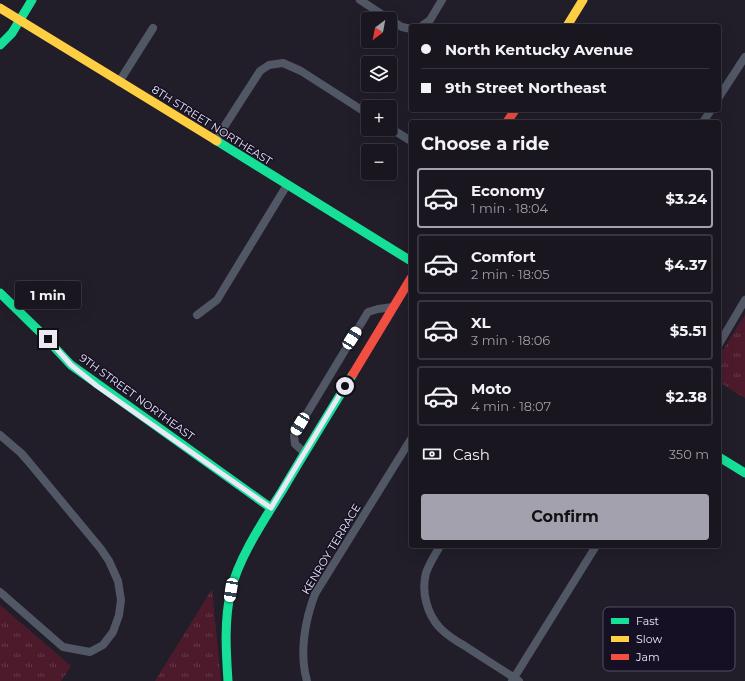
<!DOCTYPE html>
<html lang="en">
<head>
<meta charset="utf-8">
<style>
	body { margin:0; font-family:Montserrat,sans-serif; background:#221f28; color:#f1f3f6; height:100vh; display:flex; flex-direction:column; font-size:15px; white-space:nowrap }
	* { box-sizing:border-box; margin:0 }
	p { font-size:13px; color:#9f9fa4 }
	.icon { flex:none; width:22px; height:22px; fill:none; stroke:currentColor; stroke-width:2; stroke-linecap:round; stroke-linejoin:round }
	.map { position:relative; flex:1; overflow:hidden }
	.details { position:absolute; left:409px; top:120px; width:312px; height:428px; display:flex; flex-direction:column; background:#19161f; border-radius:4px; box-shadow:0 4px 16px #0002,0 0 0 1px #37353d }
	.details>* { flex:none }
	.guide { position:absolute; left:409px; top:24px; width:312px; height:88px; border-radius:4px; box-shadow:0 4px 16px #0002,0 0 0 1px #37353d; display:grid; align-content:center; height:88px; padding:0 12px; background:#19161f }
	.needle { width:26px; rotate:212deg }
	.fabs { position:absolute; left:361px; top:12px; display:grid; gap:8px }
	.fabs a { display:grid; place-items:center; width:36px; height:36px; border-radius:4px; background:#19161f; box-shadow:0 4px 16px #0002,0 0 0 1px #37353d; font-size:20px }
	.end { position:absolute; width:18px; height:18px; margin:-9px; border:5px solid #eae7f6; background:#111; box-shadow:0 0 0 2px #111 }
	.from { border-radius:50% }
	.bubble { position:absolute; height:28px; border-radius:4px; background:#19161f; box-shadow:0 4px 16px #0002,0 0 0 1px #37353d; font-size:13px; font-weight:700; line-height:28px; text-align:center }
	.car { position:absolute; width:12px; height:24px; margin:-12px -6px; border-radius:5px; box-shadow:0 0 3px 1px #0007; background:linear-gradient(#fff 24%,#345 0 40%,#fff 0 76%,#345 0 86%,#fff 0) }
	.guide b { display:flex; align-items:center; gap:14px; height:38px; font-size:15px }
	.guide b+b { border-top:1px solid #37353d }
	.guide i { width:10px; height:10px; background:#f1f3f6 }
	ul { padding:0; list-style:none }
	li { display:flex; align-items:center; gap:12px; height:60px; margin:0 8px 6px; padding:0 4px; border:2px solid #37353d; border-radius:4px }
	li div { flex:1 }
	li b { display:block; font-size:15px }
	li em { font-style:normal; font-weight:700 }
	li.on { border-color:#a4a1ae }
	li>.icon { width:36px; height:36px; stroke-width:1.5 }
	h2 { padding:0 12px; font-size:18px; line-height:48px }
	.pay { display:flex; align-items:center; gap:10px; height:44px; padding:0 12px; font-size:15px }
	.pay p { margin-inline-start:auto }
	.button { display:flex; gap:8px; margin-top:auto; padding:8px 12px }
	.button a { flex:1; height:46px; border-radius:4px; background:#a4a1ae; color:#111; font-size:16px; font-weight:700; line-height:46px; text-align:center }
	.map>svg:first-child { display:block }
	.grass { fill:url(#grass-tufts) }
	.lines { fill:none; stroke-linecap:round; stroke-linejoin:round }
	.street { stroke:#515765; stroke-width:8 }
	.fast { stroke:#16e098; stroke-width:9 }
	.slow { stroke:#ffcf43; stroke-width:9 }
	.jam { stroke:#f24e42; stroke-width:9 }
	.route { stroke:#eae7f6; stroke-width:5 }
	.labels { text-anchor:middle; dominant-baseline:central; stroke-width:3; stroke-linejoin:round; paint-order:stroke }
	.street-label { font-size:11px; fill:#eae7f6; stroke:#151024 }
	.key { fill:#151024; stroke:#555063; stroke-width:1 }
	.key-label { font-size:11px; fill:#eae7f6 }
</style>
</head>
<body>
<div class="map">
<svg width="745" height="681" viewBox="0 0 745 681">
	<defs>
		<pattern id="grass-tufts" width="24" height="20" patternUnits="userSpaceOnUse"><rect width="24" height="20" fill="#4d1a2c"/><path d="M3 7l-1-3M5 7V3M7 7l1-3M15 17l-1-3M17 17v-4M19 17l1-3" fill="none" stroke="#673b4b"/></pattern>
	</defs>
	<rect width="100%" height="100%" fill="#211e29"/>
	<path class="grass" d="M745,315V398L719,382V356Z
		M212,589L221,681H155Z
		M0,605L71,666L61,681H0Z"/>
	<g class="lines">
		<path class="street" d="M360,0L389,19
			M390,20L402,27L411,29
			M422,26L430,20L442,0
			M119,82L153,28
			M719,97L745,57
			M703,122L711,110
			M390,128L411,141
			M215,141L260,71L269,65L283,63L301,71L368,114
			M197,315L217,300L287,185
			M719,344L745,300
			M0,435L21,453L28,461L101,549L109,561L118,581L121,600L119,615L113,632L103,645L90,652L63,647L0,592
			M305,453L295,444L294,435L368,312L378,309L393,307
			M440,546C435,555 429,564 426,573C421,592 427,614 440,628C447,635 456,641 465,646C483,658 501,669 519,681
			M307,681C299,653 305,620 315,594L411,439
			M512,681L596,546"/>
		<path class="fast" d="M0,45L12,33L32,0
			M217,141L411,261
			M0,293L40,332L71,365L271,508
			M719,457L745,473
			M228,681C226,651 224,620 231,590C239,557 264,520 282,491C305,452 329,413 353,374"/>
		<path class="slow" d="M0,8L217,141
			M567,26L583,0"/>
		<path class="jam" d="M507,122L515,110
			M353,374L411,278"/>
	</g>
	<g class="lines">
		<path class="route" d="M48,339L71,365L97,386L271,508L345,386"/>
	</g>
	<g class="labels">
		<g class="street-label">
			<text transform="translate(212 125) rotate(32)">8TH STREET NORTHEAST</text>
			<text transform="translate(137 397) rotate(36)">9TH STREET NORTHEAST</text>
			<text transform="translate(331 549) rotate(-59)">KENROY TERRACE</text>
		</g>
	</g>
	<rect x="603" y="607" width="132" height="64" rx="6" class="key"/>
	<rect x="611" y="618" width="18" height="6" fill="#16e098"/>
	<rect x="611" y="636" width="18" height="6" fill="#ffcf43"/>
	<rect x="611" y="654" width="18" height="6" fill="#f24e42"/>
	<g class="key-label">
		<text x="636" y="625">Fast</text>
		<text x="636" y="643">Slow</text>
		<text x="636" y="661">Jam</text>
	</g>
</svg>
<div class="fabs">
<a><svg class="needle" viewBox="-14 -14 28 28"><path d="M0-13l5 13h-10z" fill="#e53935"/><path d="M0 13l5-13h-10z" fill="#9f9fa4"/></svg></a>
<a><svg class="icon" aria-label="layers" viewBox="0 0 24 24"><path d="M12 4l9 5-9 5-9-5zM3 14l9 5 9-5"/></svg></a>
<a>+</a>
<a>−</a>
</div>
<i class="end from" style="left:345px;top:386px"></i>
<i class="end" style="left:48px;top:339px"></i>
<div class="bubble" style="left:15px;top:281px;width:66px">1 min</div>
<i class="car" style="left:352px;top:338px;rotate:32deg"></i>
<i class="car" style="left:300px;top:424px;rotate:211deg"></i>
<i class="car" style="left:231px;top:590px;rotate:189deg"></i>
<div class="guide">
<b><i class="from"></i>North Kentucky Avenue</b>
<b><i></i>9th Street Northeast</b>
</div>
<section class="details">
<h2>Choose a ride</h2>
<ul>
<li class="on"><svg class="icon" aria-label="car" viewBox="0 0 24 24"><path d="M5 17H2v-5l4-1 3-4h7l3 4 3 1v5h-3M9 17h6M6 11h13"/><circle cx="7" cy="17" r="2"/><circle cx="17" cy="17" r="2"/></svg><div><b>Economy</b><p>1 min · 18:04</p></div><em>$3.24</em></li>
<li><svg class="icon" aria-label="car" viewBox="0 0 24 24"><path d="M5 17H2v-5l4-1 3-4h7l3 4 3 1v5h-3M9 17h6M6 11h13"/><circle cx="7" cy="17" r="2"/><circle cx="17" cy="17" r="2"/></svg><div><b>Comfort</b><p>2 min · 18:05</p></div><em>$4.37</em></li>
<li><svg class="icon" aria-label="car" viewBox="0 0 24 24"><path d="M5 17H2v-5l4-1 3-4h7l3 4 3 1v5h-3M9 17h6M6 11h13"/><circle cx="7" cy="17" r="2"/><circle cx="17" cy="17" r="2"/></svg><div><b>XL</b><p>3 min · 18:06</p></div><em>$5.51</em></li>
<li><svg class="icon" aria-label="car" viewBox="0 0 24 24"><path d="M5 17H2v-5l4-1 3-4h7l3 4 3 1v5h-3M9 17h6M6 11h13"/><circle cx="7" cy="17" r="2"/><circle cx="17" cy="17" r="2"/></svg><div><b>Moto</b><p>4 min · 18:07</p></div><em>$2.38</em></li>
</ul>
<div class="pay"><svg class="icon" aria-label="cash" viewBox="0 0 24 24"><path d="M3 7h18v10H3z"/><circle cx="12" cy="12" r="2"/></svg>Cash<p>350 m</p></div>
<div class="button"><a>Confirm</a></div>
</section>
</div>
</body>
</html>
